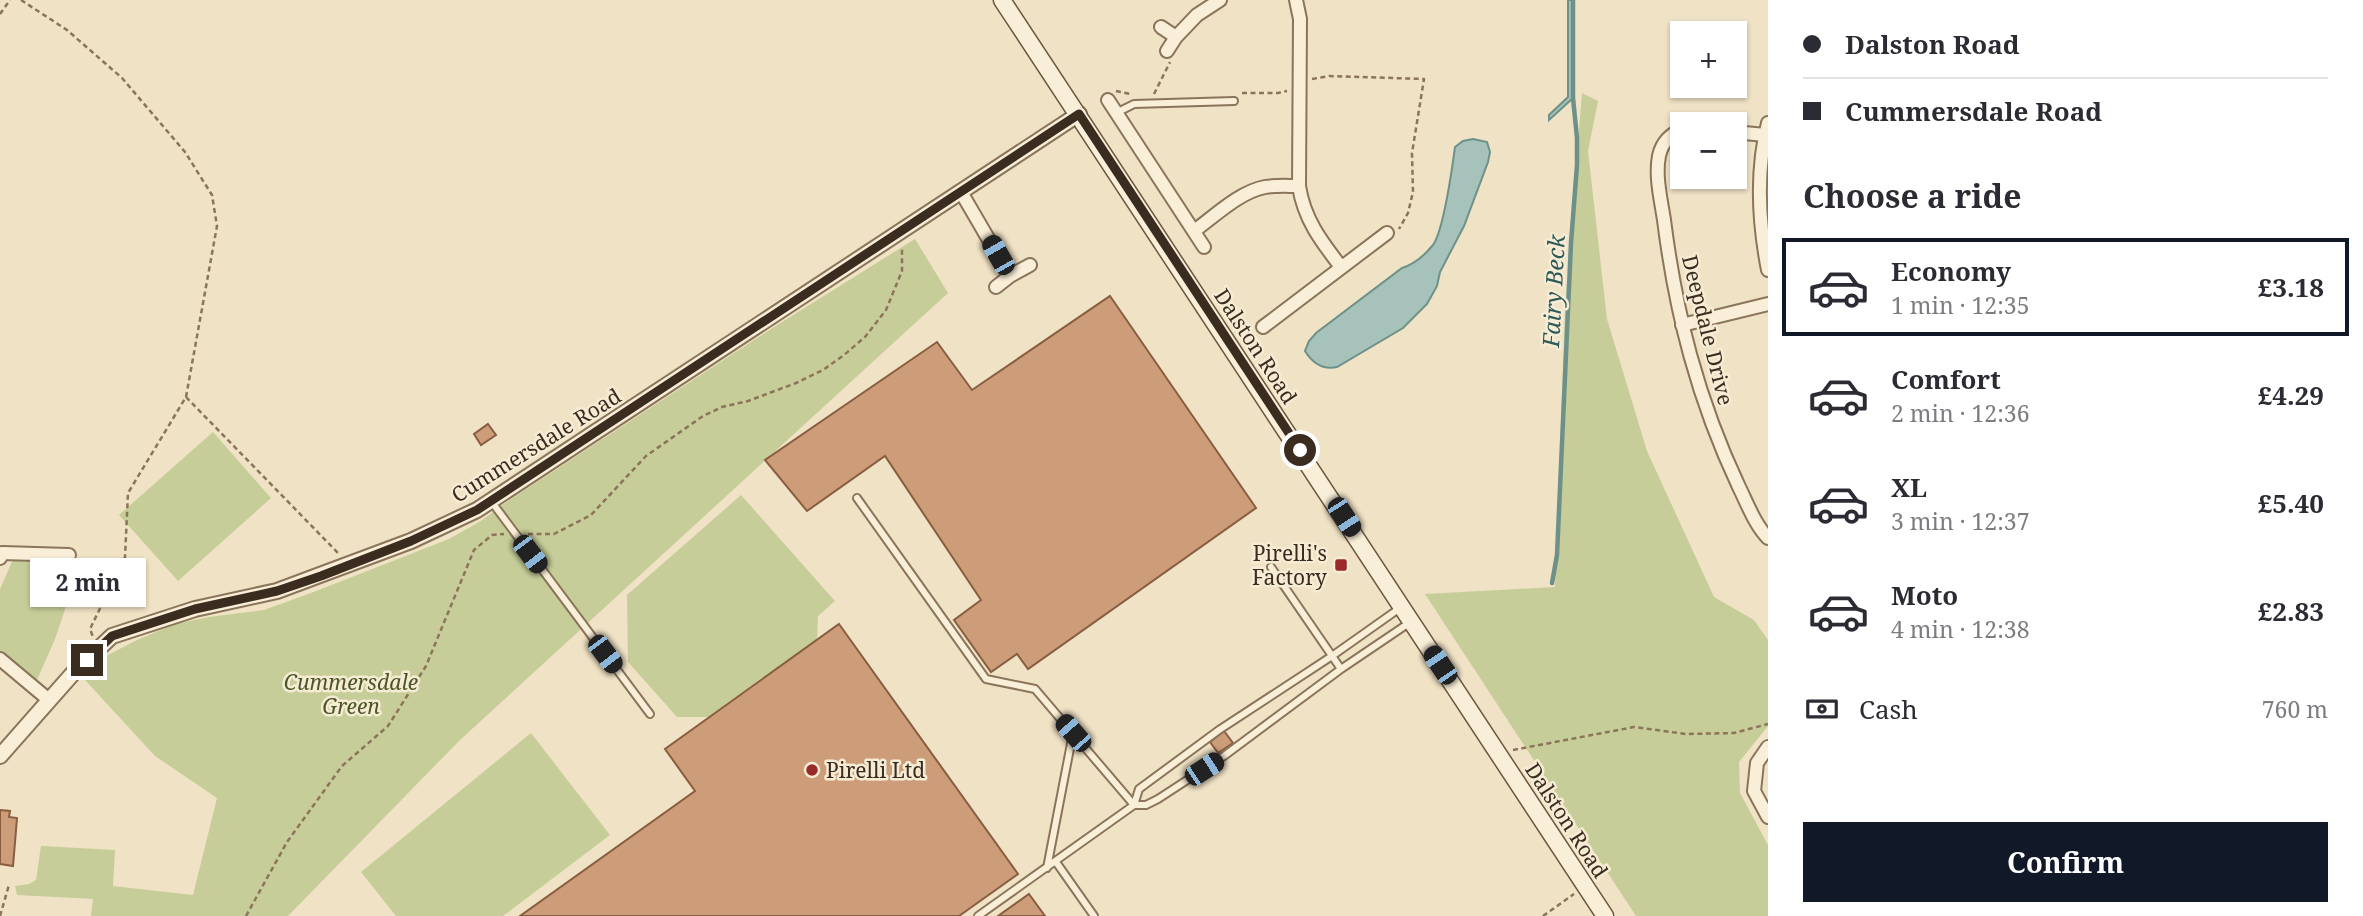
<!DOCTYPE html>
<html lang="en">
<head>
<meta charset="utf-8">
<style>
	body { margin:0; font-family:"Noto Serif",serif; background:#f2f2f3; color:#2b2b33; height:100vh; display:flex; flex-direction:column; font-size:26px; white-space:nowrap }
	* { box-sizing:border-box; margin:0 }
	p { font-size:23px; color:#7c7c81 }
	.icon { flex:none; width:38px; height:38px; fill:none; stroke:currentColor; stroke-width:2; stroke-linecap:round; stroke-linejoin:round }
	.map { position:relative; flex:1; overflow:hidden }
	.details { display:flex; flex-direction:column; background:#fff; width:595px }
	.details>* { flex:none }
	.hud { display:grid; align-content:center; height:154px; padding:0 35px; background:#fff }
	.fabs { position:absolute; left:1670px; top:21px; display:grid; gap:14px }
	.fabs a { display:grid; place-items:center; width:77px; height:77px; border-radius:0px; background:#fff; box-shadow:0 2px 5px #0004; font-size:35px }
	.end { position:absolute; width:32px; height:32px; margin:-16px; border:9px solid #3a2c1f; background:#fff; box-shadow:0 0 0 4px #fff }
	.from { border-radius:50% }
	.bubble { position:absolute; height:49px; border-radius:0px; background:#fff; box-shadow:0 2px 5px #0004; font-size:23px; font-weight:700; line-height:49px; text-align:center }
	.car { position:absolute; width:21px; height:42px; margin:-21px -10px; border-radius:9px; box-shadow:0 0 5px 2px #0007; background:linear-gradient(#222 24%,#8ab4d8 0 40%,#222 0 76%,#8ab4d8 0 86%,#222 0) }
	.hud b { display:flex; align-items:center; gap:24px; height:66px; font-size:26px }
	.hud b+b { border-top:2px solid #e1e1e2 }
	.hud i { width:18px; height:18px; background:#2b2b33 }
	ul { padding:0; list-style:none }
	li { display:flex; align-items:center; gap:21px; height:98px; margin:0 14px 10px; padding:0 21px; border:4px solid transparent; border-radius:0px }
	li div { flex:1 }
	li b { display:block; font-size:26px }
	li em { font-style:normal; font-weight:700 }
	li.current { border-color:#111827 }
	li>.icon { width:63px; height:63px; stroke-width:1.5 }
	h2 { padding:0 35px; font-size:32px; line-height:84px }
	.pay { display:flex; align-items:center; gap:18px; height:77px; padding:0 35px; font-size:26px }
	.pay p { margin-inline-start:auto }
	.button { display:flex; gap:14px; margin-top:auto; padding:14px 35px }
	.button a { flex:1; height:80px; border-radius:0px; background:#111827; color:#fff; font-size:28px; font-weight:700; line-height:80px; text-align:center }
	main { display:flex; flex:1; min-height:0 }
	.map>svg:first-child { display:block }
	.green { fill:#c7cd98 }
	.water { fill:#a6c2ba; stroke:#6d9188; stroke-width:2 }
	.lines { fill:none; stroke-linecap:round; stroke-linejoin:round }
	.stream { stroke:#6d9188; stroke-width:4.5 }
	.building { fill:#cd9d7a; stroke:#895d40; stroke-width:2 }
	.service-casing { stroke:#8a745a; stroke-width:10 }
	.minor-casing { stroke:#8a745a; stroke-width:16 }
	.tertiary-casing { stroke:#8a745a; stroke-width:18 }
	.secondary-casing { stroke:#6c553e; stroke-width:19 }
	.path { stroke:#8a745a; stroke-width:2.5; stroke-dasharray:5 3.5; stroke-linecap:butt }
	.service { stroke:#f9efd8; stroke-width:6 }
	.minor { stroke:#f9efd8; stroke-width:12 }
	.tertiary { stroke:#f9efd8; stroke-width:14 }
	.secondary { stroke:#f9efd8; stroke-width:16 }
	.route { stroke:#3a2c1f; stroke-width:9 }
	.poi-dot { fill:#9a2a2a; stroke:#f6ecd4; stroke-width:2.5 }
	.labels { text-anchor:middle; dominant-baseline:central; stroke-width:5; stroke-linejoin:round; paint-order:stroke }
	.street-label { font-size:21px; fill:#3a2c1f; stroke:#f6ecd4 }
	.poi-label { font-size:21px; fill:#3a2c1f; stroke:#f6ecd4; text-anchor:end }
	.park-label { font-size:21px; font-style:italic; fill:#4a5625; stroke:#f6ecd4 }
	.water-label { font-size:23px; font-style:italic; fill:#2e5a57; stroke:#f6ecd4 }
</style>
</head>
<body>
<main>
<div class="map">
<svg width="1768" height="916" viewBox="0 0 1768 916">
	<rect width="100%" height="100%" fill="#efe2c5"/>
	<path class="green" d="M1582,93L1598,101L1588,151L1607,319L1647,451L1714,597L1754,620L1768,640V726L1739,762L1740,793L1768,845V916H1636L1425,594L1555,587L1565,310Z
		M915,239L948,293L460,740L288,916H91L93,899L17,895L15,886L29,884L36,880L41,846L115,850L113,886L193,895L217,798L155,756L85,680L106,656L137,640L175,624L209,617L264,610L311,593L449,539L481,521L505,503L774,327Z
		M213,432L271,498L178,581L119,515Z
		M741,495L835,601L818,616L817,640L709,717H677L628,662L627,595Z
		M14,557L82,560L55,639L37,680L0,652V589Z
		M531,733L610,835L503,916H396L361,872Z"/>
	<path class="water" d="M1568,0H1573V98L1549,120V115L1568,97Z
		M1473,139L1487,142L1490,152L1488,162L1464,226L1440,272L1437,286L1427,304L1403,328L1337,367C1323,370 1313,364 1305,351L1309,341L1316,333L1402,268C1415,264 1424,256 1433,245C1444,229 1452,169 1455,147L1463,141Z"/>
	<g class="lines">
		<path class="stream" d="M1552,583L1557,555L1571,243L1577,165V138L1573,98V0"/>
	</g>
	<path class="building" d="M1110,296L1256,508L1028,669L1017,654L991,672L954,620L981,600L885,456L807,511L765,460L937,342L972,390Z
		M488,424L496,435L481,445L474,434Z
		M839,624L1018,874L959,916H520L695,791L665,749Z
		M1224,731L1233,743L1218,753L1210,742Z
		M0,810L10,811L9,817L17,818L13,866L0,864Z
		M1029,894L1045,916H998Z"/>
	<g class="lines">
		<g class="service-casing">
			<path id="service" d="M1116,113L1134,104L1234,101
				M857,498L986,679L1035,689L1134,805
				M491,501L650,714
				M1271,567L1341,669
				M1134,805L1139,789L1219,730L1332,656L1400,608
				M1056,862L1094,916
				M1047,868L1073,733
				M978,916L1134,805H1146L1158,799L1224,756L1341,669L1409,623"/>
		</g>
		<g class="minor-casing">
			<path id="minor" d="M1296,0L1300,19L1299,186C1304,219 1321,241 1341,267
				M1161,27L1176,37L1167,51
				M1176,37L1197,15L1220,0
				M1108,100L1204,247
				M1768,123C1756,170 1759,224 1768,270
				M1682,129C1670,135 1662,142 1659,156C1655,176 1661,200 1664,220C1676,315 1698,400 1739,487C1747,503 1755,525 1768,538
				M1734,132L1765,135
				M961,192L1010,276
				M1194,231C1215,216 1239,192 1265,187C1276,185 1288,186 1299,186
				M996,287L1010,276L1030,265
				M1682,325L1768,304
				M1263,327L1387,233
				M0,558L2,553L69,555
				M0,659L49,700
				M1768,747L1757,763L1754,791L1768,817"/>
		</g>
		<g class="tertiary-casing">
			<path id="tertiary" d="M0,756L75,671L112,636L195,609L277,591L411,541L477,510L1079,114"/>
		</g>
		<g class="secondary-casing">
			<path id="secondary" d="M1002,0L1605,916"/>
		</g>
		<path class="path" d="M21,0L67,30L122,78L185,152L212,195L217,226L186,397L128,493L125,557L90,629L93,637
			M0,14L10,0
			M1312,79L1329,76L1424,79L1412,153L1413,192L1408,213L1399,229
			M1116,91L1130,94
			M1242,93H1278L1287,91
			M1154,94L1170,62
			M186,397L338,553
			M528,534H554L591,515L646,456L703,416L722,407L748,401L796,383L823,370L844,355L865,337L886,310L902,271V247
			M1513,750L1634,727L1686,734L1734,733L1768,724
			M0,916L9,885
			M246,916L287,842L342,766L388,726L426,666L474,550L492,535L504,534
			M1543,916L1574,894"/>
		<use href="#service" class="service"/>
		<use href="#minor" class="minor"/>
		<use href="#tertiary" class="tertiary"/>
		<use href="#secondary" class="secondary"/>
	</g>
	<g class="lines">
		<path class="route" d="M87,660L112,636L195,609L277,591L321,576L411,541L477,510L1079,114L1300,450"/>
	</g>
	<g class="poi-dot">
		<rect x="1334" y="558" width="14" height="14" rx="3.5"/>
		<circle cx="812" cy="770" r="7"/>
	</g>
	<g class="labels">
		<g class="street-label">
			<text transform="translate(1708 330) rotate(76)">Deepdale Drive</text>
			<text transform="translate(1256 346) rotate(57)">Dalston Road</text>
			<text transform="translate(536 445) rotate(-32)">Cummersdale Road</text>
			<text transform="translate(1567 820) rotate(57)">Dalston Road</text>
		</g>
		<g class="poi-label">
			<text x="1327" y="553">Pirelli's<tspan x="1327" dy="24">Factory</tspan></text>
			<text x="826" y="770" text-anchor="start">Pirelli Ltd</text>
		</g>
		<g class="park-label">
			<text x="351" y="682">Cummersdale<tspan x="351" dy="24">Green</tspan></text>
		</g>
		<g class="water-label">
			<text transform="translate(1553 291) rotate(-87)">Fairy Beck</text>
		</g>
	</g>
</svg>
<div class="fabs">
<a>+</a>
<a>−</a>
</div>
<i class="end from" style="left:1300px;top:450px"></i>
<i class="end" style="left:87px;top:660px"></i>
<div class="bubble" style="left:30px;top:558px;width:116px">2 min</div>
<i class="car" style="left:998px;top:255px;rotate:330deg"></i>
<i class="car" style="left:1344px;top:517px;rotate:147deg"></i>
<i class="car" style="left:530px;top:554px;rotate:143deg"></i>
<i class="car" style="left:605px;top:654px;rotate:143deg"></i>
<i class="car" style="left:1440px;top:665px;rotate:326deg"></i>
<i class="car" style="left:1073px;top:733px;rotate:319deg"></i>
<i class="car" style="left:1204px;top:769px;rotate:57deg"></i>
</div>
<section class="details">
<div class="hud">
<b><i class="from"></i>Dalston Road</b>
<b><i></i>Cummersdale Road</b>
</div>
<h2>Choose a ride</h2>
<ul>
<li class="current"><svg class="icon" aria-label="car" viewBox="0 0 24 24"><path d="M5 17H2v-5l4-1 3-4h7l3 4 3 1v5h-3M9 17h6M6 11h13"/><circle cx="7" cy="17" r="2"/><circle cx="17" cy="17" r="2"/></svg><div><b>Economy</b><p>1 min · 12:35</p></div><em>£3.18</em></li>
<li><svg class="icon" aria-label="car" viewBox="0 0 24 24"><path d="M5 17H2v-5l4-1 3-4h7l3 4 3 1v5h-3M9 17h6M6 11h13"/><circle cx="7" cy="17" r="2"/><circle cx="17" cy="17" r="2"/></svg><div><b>Comfort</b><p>2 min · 12:36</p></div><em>£4.29</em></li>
<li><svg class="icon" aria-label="car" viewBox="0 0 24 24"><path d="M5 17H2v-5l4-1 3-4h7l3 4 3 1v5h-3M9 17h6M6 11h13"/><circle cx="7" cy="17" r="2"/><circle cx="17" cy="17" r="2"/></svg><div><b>XL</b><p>3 min · 12:37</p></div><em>£5.40</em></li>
<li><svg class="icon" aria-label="car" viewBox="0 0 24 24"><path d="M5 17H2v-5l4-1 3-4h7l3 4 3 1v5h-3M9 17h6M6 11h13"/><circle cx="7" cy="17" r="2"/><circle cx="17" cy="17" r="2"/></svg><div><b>Moto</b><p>4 min · 12:38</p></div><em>£2.83</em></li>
</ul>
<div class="pay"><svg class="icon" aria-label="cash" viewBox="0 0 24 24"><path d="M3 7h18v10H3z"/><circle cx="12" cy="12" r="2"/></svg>Cash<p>760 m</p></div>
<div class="button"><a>Confirm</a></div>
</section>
</main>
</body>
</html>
